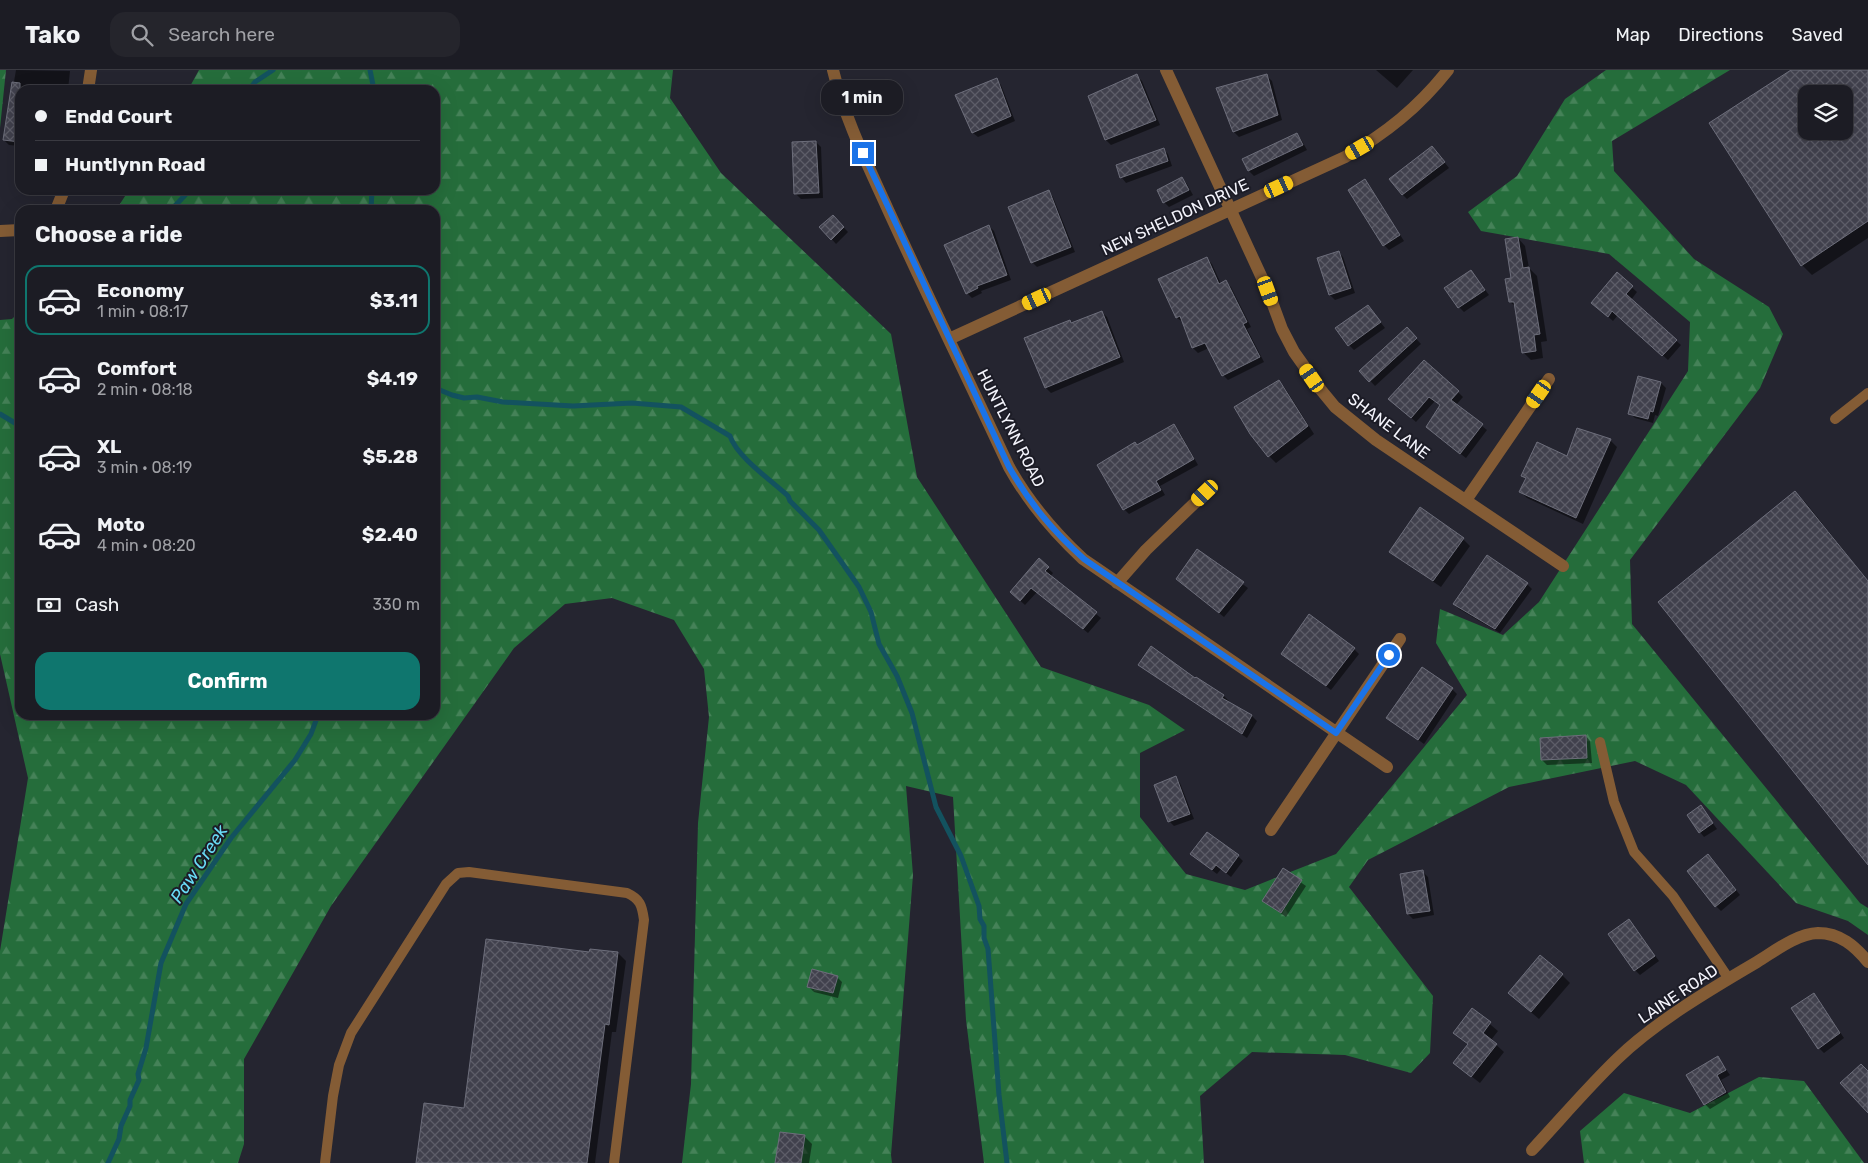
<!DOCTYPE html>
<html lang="en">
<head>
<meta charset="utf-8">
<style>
	body { margin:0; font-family:Rubik,sans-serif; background:#25252c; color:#f1f3f6; height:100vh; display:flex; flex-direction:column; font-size:19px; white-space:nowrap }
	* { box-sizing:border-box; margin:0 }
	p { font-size:16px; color:#a0a1a6 }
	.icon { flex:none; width:28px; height:28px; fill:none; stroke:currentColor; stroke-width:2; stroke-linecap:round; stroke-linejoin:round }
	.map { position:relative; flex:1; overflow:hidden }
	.sheet { position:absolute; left:15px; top:135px; width:425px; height:515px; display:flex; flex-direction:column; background:#1c1c24; border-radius:15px; box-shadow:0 5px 20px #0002,0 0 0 1px #3a3a41 }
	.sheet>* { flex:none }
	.banner { position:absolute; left:15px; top:15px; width:425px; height:110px; border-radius:15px; box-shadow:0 5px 20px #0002,0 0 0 1px #3a3a41; display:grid; align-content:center; height:110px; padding:0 20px; background:#1c1c24 }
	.tools { position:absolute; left:1798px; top:15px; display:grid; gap:10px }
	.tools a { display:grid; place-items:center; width:55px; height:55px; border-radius:10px; background:#1c1c24; box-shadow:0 5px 20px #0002,0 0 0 1px #3a3a41; font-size:25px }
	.end { position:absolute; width:22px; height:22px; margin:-11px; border:6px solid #1a73e8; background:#fff; box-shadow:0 0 0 2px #fff }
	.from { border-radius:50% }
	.bubble { position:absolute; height:35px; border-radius:15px; background:#1c1c24; box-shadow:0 5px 20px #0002,0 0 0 1px #3a3a41; font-size:16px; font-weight:700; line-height:35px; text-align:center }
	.car { position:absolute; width:15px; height:30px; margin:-15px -8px; border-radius:6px; box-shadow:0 0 4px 1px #0007; background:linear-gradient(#f5c518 24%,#345 0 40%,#f5c518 0 76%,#345 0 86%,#f5c518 0) }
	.banner b { display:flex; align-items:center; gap:18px; height:48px; font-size:19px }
	.banner b+b { border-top:1px solid #3a3a41 }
	.banner i { width:12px; height:12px; background:#f1f3f6 }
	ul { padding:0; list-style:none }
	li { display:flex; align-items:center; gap:15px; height:70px; margin:0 10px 8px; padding:0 10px; border:2px solid transparent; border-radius:15px }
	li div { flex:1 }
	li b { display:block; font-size:19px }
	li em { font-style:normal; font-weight:700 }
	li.on { border-color:#0f766e }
	li>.icon { width:45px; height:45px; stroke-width:1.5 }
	h2 { padding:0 20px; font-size:22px; line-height:60px }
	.pay { display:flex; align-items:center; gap:12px; height:55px; padding:0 20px; font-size:19px }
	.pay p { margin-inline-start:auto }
	.cta { display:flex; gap:10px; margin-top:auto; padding:10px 20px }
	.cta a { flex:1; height:58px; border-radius:15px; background:#0f766e; color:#fff; font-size:20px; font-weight:700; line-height:58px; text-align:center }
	header { display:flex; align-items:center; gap:30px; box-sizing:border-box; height:70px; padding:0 25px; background:#1c1c24; border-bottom:1px solid #3a3a41 }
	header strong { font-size:24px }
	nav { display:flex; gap:28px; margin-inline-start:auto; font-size:18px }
	.search { width:350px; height:45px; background:#25252c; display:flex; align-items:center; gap:12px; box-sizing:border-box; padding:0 18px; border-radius:15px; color:#a0a1a6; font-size:19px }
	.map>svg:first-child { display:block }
	.forest { fill:url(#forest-firs) }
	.shadow { fill:#0007; fill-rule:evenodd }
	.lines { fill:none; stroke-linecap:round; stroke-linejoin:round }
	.stream { stroke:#13525f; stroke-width:5 }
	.building { fill:url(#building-cross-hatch); stroke:#6d6e7b; fill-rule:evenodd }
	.lane { stroke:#845c35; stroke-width:10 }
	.street { stroke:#845c35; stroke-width:12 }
	.route { stroke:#1a73e8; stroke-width:6 }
	.labels { text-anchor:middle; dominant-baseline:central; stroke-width:4; stroke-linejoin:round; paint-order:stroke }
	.street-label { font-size:16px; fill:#f4f4fc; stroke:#1c1c26 }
	.water-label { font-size:18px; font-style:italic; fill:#69dbf6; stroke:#1c1c26 }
</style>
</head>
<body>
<header>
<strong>Tako</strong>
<div class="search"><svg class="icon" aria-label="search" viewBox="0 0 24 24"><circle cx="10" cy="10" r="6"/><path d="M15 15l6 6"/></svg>Search here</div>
<nav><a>Map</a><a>Directions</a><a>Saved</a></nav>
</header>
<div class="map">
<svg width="1868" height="1093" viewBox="0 0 1868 1093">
	<defs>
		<pattern id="forest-firs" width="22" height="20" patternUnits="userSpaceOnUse" patternTransform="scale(1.25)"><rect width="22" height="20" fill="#256d3b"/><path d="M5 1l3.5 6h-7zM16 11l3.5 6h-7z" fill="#458258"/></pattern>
		<pattern id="building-cross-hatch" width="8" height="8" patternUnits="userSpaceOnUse" patternTransform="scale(1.25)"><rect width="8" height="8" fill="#41414d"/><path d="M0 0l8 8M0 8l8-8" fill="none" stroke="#5d5d68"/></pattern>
	</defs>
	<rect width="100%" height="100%" fill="#252530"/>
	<path class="forest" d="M0,0H6L0,58Z
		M199,0H673L670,28L721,103L891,264L917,407L1041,597L1149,635L1185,660L1140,683V747L1186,804L1245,820L1336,784L1467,625L1436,573L1440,539L1503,565L1539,532L1688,301L1690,252L1609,184L1481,161L1468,142L1517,106L1565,29L1606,0H1730L1612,71L1614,101L1694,189L1769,237L1783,264L1760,318L1630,490L1632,554L1860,833L1868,838V865L1848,851L1796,833L1686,715L1635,691L1509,717L1368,790L1349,817L1433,926L1430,983L1411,1003L1345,985L1252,982L1200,1026L1204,1093H984L966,950L953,727L906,716L913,805L891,1085L892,1093H682L691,1014L698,753L709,647L704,599L674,550L612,528L565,534L514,578L331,836L244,989V1074L238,1093H0V881L28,708L0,584V250L12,249L20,241V645H435V140H116L129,120H435V20H188Z
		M1759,1007L1804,1011L1864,1093H1584L1580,1061L1624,1023L1690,1043Z"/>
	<path class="shadow" d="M16,0L70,1L68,20H20V76L9,75L4,70Z
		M1376,0H1413L1397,18Z
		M1793,0H1868V168L1812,205L1802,195ZM1806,24H1844V61H1806Z
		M1137,6L1142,11L1160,55L1111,75L1106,70Z
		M1267,6L1272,11L1282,50L1239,67L1234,62L1217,19Z
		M996,10L1001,15L1015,51L978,67L973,63Z
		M1296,64L1301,69L1307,80L1254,106L1249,101L1244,90Z
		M816,72L821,77L823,128L801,129L796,124Z
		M1163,79L1168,84L1172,96L1126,113L1122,108L1117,96Z
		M1437,83L1449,98L1407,129L1402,124Z
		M1182,109L1187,114L1193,125L1169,137L1164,132Z
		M1364,111L1369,116L1404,171L1389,180L1384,175Z
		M1048,122L1053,127L1075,182L1037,197L1032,192Z
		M833,146L848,162L836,174L821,157Z
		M989,156L994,161L1011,210L981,221L982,223L972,228L967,223Z
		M1518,168L1525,176L1529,198L1537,206L1547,271L1541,272L1543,288L1531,290L1523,282L1516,237L1510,232Z
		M1338,182L1343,187L1355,223L1335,230L1330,225L1319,188Z
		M1207,189L1212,194L1221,214L1226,212L1231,217L1251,257L1247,259L1264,292L1228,310L1223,305L1209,278L1198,283L1193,278L1183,252L1177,248L1160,210Z
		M1471,201L1489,225L1464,242L1459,237Z
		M1617,204L1637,222L1631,230L1681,275L1668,290L1618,245L1613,251L1597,237Z
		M1368,236L1385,258L1354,280L1349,275Z
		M1102,242L1107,247L1124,292L1051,323L1046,318L1025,269L1070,252L1072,254Z
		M1407,259L1421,274L1375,316L1361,301Z
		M1279,311L1285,318L1314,364L1276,393L1269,386Z
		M1661,313L1666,318L1658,346L1655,345L1653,353L1635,348L1630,343Z
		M1458,322L1463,327L1456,335L1487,360L1466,388L1432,362L1441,336L1435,331L1416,352L1390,329Z
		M1174,356L1179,361L1198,395L1160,416L1165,425L1129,444L1124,439L1098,396Z
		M1610,370L1617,377L1583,454L1527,428L1521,422L1526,410L1523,406Z
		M1795,423L1806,433L1868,511V793Z
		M1463,469L1470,476L1441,517L1398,488L1391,481Z
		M1197,481L1248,518L1224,547L1182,514Z
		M1039,490L1053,503L1050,507L1101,548L1088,563L1037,522L1025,535L1016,527Z
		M1527,514L1532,519L1500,563L1459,539L1454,534Z
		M1354,579L1359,584L1331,620L1283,584Z
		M1139,595L1196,610L1197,609L1224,626L1229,631L1228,632L1252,646L1257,651L1247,668Z
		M1452,619L1457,624L1424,674L1388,648Z
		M1586,666L1590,671L1592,693L1547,695L1542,690Z
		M1175,708L1180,713L1194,749L1174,756L1169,751Z
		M1701,737L1717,759L1704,767L1700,762Z
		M1238,786L1243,791L1231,807L1221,799L1217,804L1196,788Z
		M1713,791L1740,825L1721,841L1716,836Z
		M1283,800L1306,816L1286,847L1263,831Z
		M1423,802L1428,807L1434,845L1413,849L1408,844L1402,805Z
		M1629,850L1659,891L1640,905L1635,900Z
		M591,880L618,883L626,891L616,962H612L595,1093H417L465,1040L590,884Z
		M1562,905L1570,913L1539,949L1518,931Z
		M837,907L842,912L838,928L814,922L809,917Z
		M1818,930L1844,968L1824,983L1819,978Z
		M1472,939L1498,961L1491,970L1504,982L1480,1013L1463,1000L1468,975L1455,963Z
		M1718,988L1730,1005L1721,1010L1730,1027L1710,1039L1705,1034Z
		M804,1066L812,1074L809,1093H777Z"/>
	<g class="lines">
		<path class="stream" d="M370,0L374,20
			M249,20L255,12L273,0
			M171,140L190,120
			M371,140L372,120
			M435,318L452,325L464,328L477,327L503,332L573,336L632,333L681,337L730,366C737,387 772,411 788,426L790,431L819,460L859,517L871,542L879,574L897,606L912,643L936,737L961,786L979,836L980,849L984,856V868L988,879L999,1025L1007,1093
			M0,344L20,356
			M108,1093L119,1069L121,1056L130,1036V1030L139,1010L138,1004L146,978L161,893L186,834L231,768L295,690L311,664L318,645"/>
	</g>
	<path class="building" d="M1791,0H1868V151L1801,196L1709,53ZM1806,24H1844V61H1806Z
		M1137,4L1156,50L1105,70L1088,26Z
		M1267,4L1278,45L1233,62L1216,18Z
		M997,8L1011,46L972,63L955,25Z
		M12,12L20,13V72L3,70Z
		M1297,63L1303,75L1248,101L1242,89Z
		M816,71L819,123L794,124L792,72Z
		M1432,76L1445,92L1402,125L1389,109Z
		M1164,78L1168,91L1120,108L1116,95Z
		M1182,107L1189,120L1163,133L1157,120Z
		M1365,109L1400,165L1383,176L1348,120Z
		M1049,120L1071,177L1031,193L1008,137Z
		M833,145L844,157L831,170L819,157Z
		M989,155L1007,205L977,216L978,218L966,224L944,175Z
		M1518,167L1523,198L1529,197L1540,264L1534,265L1536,281L1522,283L1514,232H1509L1505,209L1511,208L1505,169Z
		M1339,181L1351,218L1329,225L1317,188Z
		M1207,187L1219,214L1226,210L1247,252L1243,254L1260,287L1222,306L1205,273L1192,278L1180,246L1176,248L1158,209Z
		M1471,200L1485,220L1458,238L1444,218Z
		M1617,202L1633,216L1626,224L1677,270L1662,286L1612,241L1608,247L1591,233Z
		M1368,235L1381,252L1348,276L1335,258Z
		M1102,241L1120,287L1045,318L1024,268L1070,250L1071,253Z
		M1407,257L1417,268L1369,312L1359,301Z
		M1424,290L1459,321L1451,330L1483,354L1460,384L1426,357L1440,335L1429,327L1411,348L1388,329Z
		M1638,306L1661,312L1653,342L1650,341L1648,349L1628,344Z
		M1279,310L1308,356L1268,387L1250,364L1234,337Z
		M1174,354L1194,389L1156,411L1161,420L1123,440L1097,395L1135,372L1137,375Z
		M1577,358L1611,369L1576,448L1519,422L1526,408L1521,406L1537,372L1567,386Z
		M1795,421L1868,511V795L1658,532Z
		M1420,437L1464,468L1433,511L1389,482Z
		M1197,479L1244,512L1219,543L1176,509Z
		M1487,485L1528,513L1495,559L1453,534Z
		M1039,488L1049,497L1045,501L1097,542L1083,559L1031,518L1020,531L1010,522Z
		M1309,544L1355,578L1326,616L1281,584Z
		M1151,576L1195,608L1196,607L1224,625L1222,628L1252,645L1242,664L1138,595Z
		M1422,597L1453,618L1418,670L1386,648Z
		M1586,665L1587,688L1541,690L1540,668Z
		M1176,706L1190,744L1168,752L1154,715Z
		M1701,735L1713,753L1699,763L1687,745Z
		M1207,762L1239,785L1226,803L1216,795L1212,800L1190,784Z
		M1708,784L1736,820L1715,837L1687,801Z
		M1283,798L1302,810L1281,843L1262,831Z
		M1423,800L1430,841L1407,844L1400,804Z
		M1629,849L1655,886L1634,901L1608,864Z
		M486,869L589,882L590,879L618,882L609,955L605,954L587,1093H416L424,1033L464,1038Z
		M1540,885L1563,904L1531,942L1508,923Z
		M812,899L838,906L833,923L807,917Z
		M1814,923L1840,963L1818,979L1791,938Z
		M1472,938L1491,952L1483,963L1497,974L1471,1007L1453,993L1468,974L1453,963Z
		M1718,986L1726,1000L1717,1005L1726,1022L1704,1035L1686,1005Z
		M1861,994L1868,1001V1043L1840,1013Z
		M780,1062L805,1065L801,1093H775Z"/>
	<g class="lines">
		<path class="lane" d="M1835,349L1868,323
			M1600,672L1614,732L1634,782L1673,826L1729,909
			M325,1093L333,1026L339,995L351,963L446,814L458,803L469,802L627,823C640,829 642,835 644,850L614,1093"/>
		<path class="street" d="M833,0C845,50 869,97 890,144C929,229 970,313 1009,397C1029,433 1054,462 1083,489L1387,697
			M1166,0L1268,221L1282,259L1294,282L1321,320L1335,337L1376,370L1563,496
			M88,20L91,0
			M56,140L64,120
			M0,161L20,160
			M949,269L1345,87C1386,63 1418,38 1448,0
			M1466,430L1549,309
			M1117,513L1146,480L1205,423
			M1271,760L1400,569
			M1532,1080C1560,1050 1587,1018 1617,989C1655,952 1711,919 1757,892C1775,881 1796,864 1818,863C1840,863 1855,876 1868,892"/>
	</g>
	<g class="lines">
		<path class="route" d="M863,83L1009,397C1030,434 1053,461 1084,489L1336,663L1389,585"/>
	</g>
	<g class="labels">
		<g class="street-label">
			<text transform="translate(1175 147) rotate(-25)">NEW SHELDON DRIVE</text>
			<text transform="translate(1389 356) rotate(37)">SHANE LANE</text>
			<text transform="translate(1011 358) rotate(63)">HUNTLYNN ROAD</text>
			<text transform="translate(1678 924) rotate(-34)">LAINE ROAD</text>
		</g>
		<g class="water-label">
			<text transform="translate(199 794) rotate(-57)">Paw Creek</text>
		</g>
	</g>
</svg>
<div class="tools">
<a><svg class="icon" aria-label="layers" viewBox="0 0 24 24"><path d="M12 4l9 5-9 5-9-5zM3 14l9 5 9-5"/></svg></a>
</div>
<i class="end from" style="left:1389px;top:585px"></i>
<i class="end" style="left:863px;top:83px"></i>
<div class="bubble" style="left:821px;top:10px;width:82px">1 min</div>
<i class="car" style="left:1360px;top:78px;rotate:240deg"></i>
<i class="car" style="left:1279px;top:117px;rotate:65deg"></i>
<i class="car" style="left:1268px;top:221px;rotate:160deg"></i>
<i class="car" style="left:1037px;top:229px;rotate:245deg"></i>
<i class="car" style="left:1312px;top:308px;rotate:325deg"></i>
<i class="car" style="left:1539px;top:324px;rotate:215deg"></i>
<i class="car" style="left:1205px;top:423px;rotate:226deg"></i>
<div class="banner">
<b><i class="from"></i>Endd Court</b>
<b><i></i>Huntlynn Road</b>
</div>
<section class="sheet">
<h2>Choose a ride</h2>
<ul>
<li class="on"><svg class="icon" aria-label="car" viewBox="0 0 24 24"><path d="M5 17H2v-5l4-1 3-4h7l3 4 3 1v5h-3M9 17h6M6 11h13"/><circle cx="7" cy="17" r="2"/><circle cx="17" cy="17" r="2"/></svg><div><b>Economy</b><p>1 min · 08:17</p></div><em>$3.11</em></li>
<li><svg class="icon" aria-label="car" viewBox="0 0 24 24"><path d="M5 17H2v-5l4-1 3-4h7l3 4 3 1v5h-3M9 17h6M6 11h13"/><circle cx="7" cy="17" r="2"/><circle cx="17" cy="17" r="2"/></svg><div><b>Comfort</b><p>2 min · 08:18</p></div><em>$4.19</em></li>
<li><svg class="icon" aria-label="car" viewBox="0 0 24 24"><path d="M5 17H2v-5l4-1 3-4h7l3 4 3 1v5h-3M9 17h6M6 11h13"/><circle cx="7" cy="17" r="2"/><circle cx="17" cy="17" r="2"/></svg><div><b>XL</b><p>3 min · 08:19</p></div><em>$5.28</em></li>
<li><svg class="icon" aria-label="car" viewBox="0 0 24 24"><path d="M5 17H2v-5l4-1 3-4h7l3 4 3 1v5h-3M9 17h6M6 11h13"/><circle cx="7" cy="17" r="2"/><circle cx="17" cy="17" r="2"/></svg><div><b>Moto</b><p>4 min · 08:20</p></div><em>$2.40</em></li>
</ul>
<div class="pay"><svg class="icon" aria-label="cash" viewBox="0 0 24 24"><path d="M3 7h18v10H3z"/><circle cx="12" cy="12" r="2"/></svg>Cash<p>330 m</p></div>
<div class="cta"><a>Confirm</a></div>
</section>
</div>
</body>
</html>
